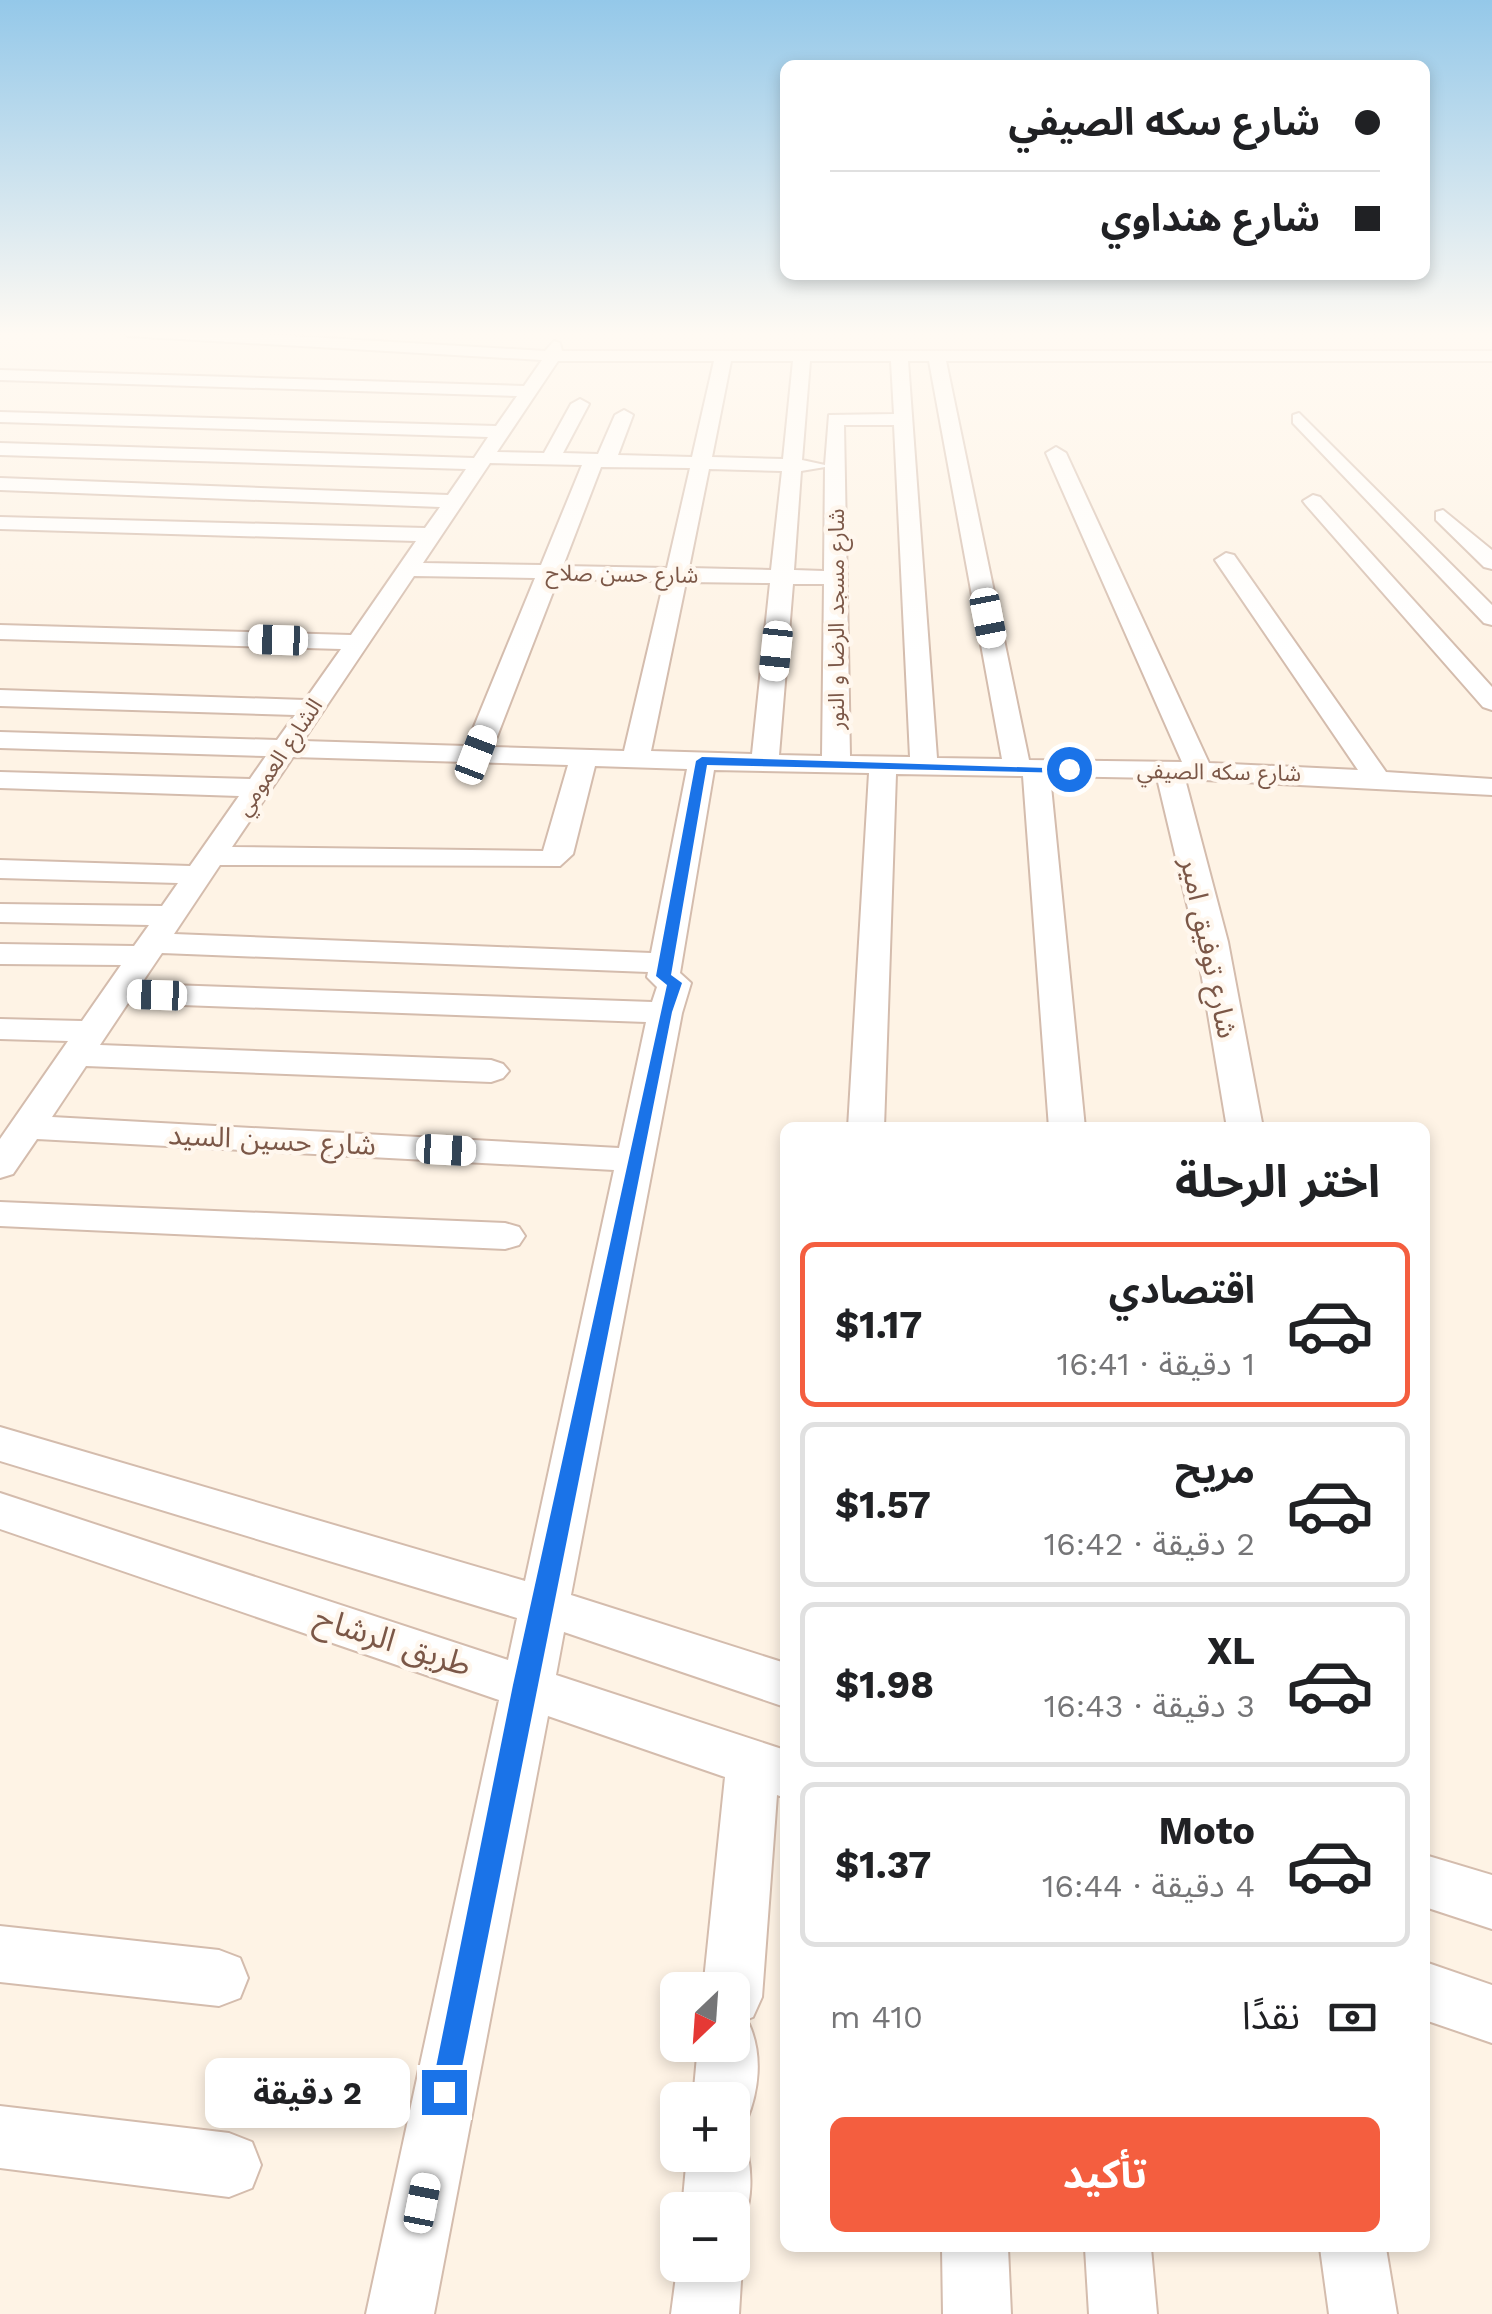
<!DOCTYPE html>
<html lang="ar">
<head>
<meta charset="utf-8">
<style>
	body { margin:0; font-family:"Work Sans","Noto Sans Arabic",sans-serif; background:#f2f2f2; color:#202124; direction:rtl; height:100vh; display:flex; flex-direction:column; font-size:38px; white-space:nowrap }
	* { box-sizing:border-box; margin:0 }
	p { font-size:32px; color:#757577 }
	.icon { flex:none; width:55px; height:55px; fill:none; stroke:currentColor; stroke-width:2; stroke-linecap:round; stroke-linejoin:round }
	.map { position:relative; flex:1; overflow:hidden; direction:ltr }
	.details { position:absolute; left:780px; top:1122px; width:650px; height:1130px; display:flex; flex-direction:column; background:#fff; border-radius:15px; box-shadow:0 5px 15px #0003; direction:rtl }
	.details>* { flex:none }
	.hud { position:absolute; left:780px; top:60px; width:650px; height:220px; border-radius:15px; box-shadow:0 5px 15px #0003; direction:rtl; display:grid; align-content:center; height:220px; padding:0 50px; background:#fff }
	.needle { width:65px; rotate:205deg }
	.controls { position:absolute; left:660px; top:1972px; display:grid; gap:20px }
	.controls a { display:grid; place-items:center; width:90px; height:90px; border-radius:15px; background:#fff; box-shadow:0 5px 15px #0003; font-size:50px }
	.end { position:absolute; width:45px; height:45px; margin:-22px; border:12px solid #1a73e8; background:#fff; box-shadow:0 0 0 5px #fff }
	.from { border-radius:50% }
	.bubble { position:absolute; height:70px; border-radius:15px; background:#fff; box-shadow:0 5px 15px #0003; font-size:32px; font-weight:700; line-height:70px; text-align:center; direction:rtl }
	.car { position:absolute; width:30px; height:60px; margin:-30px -15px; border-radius:12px; box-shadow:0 0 8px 2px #0007; background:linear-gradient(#fff 24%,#345 0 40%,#fff 0 76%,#345 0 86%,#fff 0) }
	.hud b { display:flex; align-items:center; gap:35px; height:95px; font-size:38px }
	.hud b+b { border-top:2px solid #e0e0e0 }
	.hud i { width:25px; height:25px; background:#202124 }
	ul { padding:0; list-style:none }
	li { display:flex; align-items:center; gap:30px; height:165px; margin:0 20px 15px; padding:0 30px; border:5px solid #e0e0e0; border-radius:15px }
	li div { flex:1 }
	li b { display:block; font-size:38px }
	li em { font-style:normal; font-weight:700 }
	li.selected { border-color:#f45e3f }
	li>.icon { width:90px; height:90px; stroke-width:1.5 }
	h2 { padding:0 50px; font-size:45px; line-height:120px }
	.pay { display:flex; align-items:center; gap:25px; height:110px; padding:0 50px; font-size:38px }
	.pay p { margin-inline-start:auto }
	.action { display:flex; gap:20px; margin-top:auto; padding:20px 50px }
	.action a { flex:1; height:115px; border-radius:15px; background:#f45e3f; color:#fff; font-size:40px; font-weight:700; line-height:115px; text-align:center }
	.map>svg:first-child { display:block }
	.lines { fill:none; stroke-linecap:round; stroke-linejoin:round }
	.minor-casing { stroke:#d4bcad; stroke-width:4 }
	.minor { fill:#fff; fill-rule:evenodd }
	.route { fill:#1a73e8 }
	.labels { text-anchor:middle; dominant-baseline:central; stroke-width:9; stroke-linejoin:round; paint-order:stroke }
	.far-street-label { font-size:22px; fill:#7b5747; stroke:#fff7ee }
	.street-label { font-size:28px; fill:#7b5747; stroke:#fff7ee }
	.near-street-label { font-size:32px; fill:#7b5747; stroke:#fff7ee }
</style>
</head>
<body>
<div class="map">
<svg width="1492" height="2314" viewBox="0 0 1492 2314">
	<rect width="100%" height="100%" fill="#fef3e5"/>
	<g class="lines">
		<g class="minor-casing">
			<path id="minor" d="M120,331H209L545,351L554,341L560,343L562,351H1492V361H946L1029,760L1182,762L1046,453L1056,447L1066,453L1209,763L1358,770L1215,560L1226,553L1234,555L1386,772L1492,779V795L1185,779L1228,942L1263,1128H1227L1196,942L1157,778L1050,776L1085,1128H1049L1023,776L896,774L884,1128H848L869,773L714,770L680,973L691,983L682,1013L571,1595L785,1663V1707L564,1632L556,1675L785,1750V1798L777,1795L762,1997L753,2017L743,2021L749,2024C763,2055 759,2091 746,2122L732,2127V2100H693L698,2045H732V1990H703L725,1777L548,1716L434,2314H366L499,1700L0,1529V1493L508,1660L517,1618L0,1461V1427L525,1581L614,1170L37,1139L13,1174L0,1178V1139L68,1041L0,1039V1019L82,1021L121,965L0,964V944L134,946L149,925L0,922V904L162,906L178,883L0,878V860L190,866L239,796L0,788V772L250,779L266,756L0,748V732L277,740L295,715L0,706V690L305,700L341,649L0,639V625L351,635L416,541L0,529V517L425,528L440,507L0,490V478L448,495L466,469L0,455V443L474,458L488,437L0,422V412L496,426L517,396L0,380V370L524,386L542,360L128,336ZM558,361H714L692,457L618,455L633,415L624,410L615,415L598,454L563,453L589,404L580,399L571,404L544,453L497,452ZM731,361H793L783,459L712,457ZM810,361H891L894,414L829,415L825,465L802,460ZM908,361H929L1002,759L937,758ZM844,425H894L910,757L850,756ZM490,463L582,465L541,565L423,563ZM601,467L690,468L667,568L563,566ZM825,467L824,571L794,570L801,471ZM709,469L782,471L771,570L689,568ZM414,576L535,578L466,746L303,741ZM558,579L664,581L624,751L493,747ZM686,582L770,583L752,754L651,751ZM793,584H824L822,756L779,755ZM293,757L568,765L543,851L232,847ZM595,766L687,769L651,953L174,934L220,865L560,866L573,854ZM162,953L648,972L647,977L657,987L652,1002L141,984ZM128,1003L646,1022L619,1148L52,1117L86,1066L491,1082L503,1078L509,1071L503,1064L491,1060L100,1045Z
				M1299,413L1492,605V625L1484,623L1293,423V415Z
				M1313,495L1320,497L1492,687V710L1483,707L1306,505L1303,501Z
				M1443,510L1492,550V569L1484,567L1436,520V512Z
				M0,1202L505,1223L519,1227L525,1236L519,1245L505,1249L0,1226Z
				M1425,1855L1492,1875V1929L1425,1907Z
				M0,1926L219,1950L240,1958L248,1978L240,1998L219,2006L0,1982Z
				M1425,1962L1492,1985V2043L1425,2020Z
				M0,2106L229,2133L252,2142L261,2165L252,2188L229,2197L0,2168Z
				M732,2129L741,2133C753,2160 757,2213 732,2235V2210H682L687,2155H732Z
				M732,2242L742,2265L739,2314H671L678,2261V2265H732Z
				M942,2248H1008L1011,2314H943Z
				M1085,2248H1151L1157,2314H1089Z
				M1320,2248H1386L1397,2314H1329Z"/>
		</g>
		<use href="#minor" class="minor"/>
	</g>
	<linearGradient id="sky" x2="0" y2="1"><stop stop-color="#94c8e9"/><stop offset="0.51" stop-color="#fffaf3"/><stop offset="1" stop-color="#fffaf3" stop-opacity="0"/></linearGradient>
	<rect width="1492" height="655" fill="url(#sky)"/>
	<path class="route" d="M702,757L1075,769L1069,773L707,765L671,975L682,983L672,1012L457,2092L453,2101L444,2105L435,2101L431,2092L513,1685L667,985L656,976L696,761Z"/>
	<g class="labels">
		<g class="far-street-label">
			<text transform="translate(622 574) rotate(1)">شارع حسن صلاح</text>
			<text transform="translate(836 619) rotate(-90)">شارع مسجد الرضا و النور</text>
			<text transform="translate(279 757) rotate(-56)">الشارع العمومي</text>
			<text transform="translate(1219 772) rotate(1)">شارع سكه الصيفي</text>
		</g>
		<g class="street-label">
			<text transform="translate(1209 948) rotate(78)">شارع توفيق امير</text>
			<text transform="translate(272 1140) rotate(3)">شارع حسين السيد</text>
		</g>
		<g class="near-street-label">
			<text transform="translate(393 1641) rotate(18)">طريق الرشاح</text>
		</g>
	</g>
</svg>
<div class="controls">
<a><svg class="needle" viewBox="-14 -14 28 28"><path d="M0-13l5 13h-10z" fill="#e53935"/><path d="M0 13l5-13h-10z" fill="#757577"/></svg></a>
<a>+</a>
<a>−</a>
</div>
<i class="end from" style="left:1069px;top:769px"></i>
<i class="end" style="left:444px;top:2092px"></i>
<div class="bubble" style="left:205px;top:2058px;width:205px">2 دقيقة</div>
<i class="car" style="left:988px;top:618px;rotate:169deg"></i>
<i class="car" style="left:278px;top:640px;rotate:272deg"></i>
<i class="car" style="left:776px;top:651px;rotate:186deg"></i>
<i class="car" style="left:476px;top:755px;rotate:21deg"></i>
<i class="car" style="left:157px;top:995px;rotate:272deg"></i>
<i class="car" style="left:446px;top:1150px;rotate:93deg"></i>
<i class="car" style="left:422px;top:2203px;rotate:11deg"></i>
<div class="hud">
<b><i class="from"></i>شارع سكه الصيفي</b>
<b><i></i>شارع هنداوي</b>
</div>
<section class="details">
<h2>اختر الرحلة</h2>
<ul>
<li class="selected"><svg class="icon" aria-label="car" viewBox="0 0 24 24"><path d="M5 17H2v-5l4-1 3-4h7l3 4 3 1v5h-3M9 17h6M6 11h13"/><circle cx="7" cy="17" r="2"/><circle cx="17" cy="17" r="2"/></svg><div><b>اقتصادي</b><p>1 دقيقة · 16:41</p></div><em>$1.17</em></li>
<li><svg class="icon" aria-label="car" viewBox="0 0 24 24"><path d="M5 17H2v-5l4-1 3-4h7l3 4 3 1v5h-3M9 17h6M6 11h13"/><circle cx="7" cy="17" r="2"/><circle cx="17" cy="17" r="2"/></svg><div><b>مريح</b><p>2 دقيقة · 16:42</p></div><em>$1.57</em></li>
<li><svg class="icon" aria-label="car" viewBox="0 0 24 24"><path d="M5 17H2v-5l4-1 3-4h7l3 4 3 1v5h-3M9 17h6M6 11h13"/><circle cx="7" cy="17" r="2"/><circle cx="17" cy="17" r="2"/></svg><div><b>XL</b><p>3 دقيقة · 16:43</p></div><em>$1.98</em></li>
<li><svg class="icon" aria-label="car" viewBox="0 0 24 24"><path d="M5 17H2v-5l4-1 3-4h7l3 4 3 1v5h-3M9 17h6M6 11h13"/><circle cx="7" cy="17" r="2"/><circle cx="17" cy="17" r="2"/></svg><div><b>Moto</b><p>4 دقيقة · 16:44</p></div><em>$1.37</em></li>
</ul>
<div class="pay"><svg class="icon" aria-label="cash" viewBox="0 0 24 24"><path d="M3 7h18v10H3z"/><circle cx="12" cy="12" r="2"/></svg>نقدًا<p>410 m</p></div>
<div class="action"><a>تأكيد</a></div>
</section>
</div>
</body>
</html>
